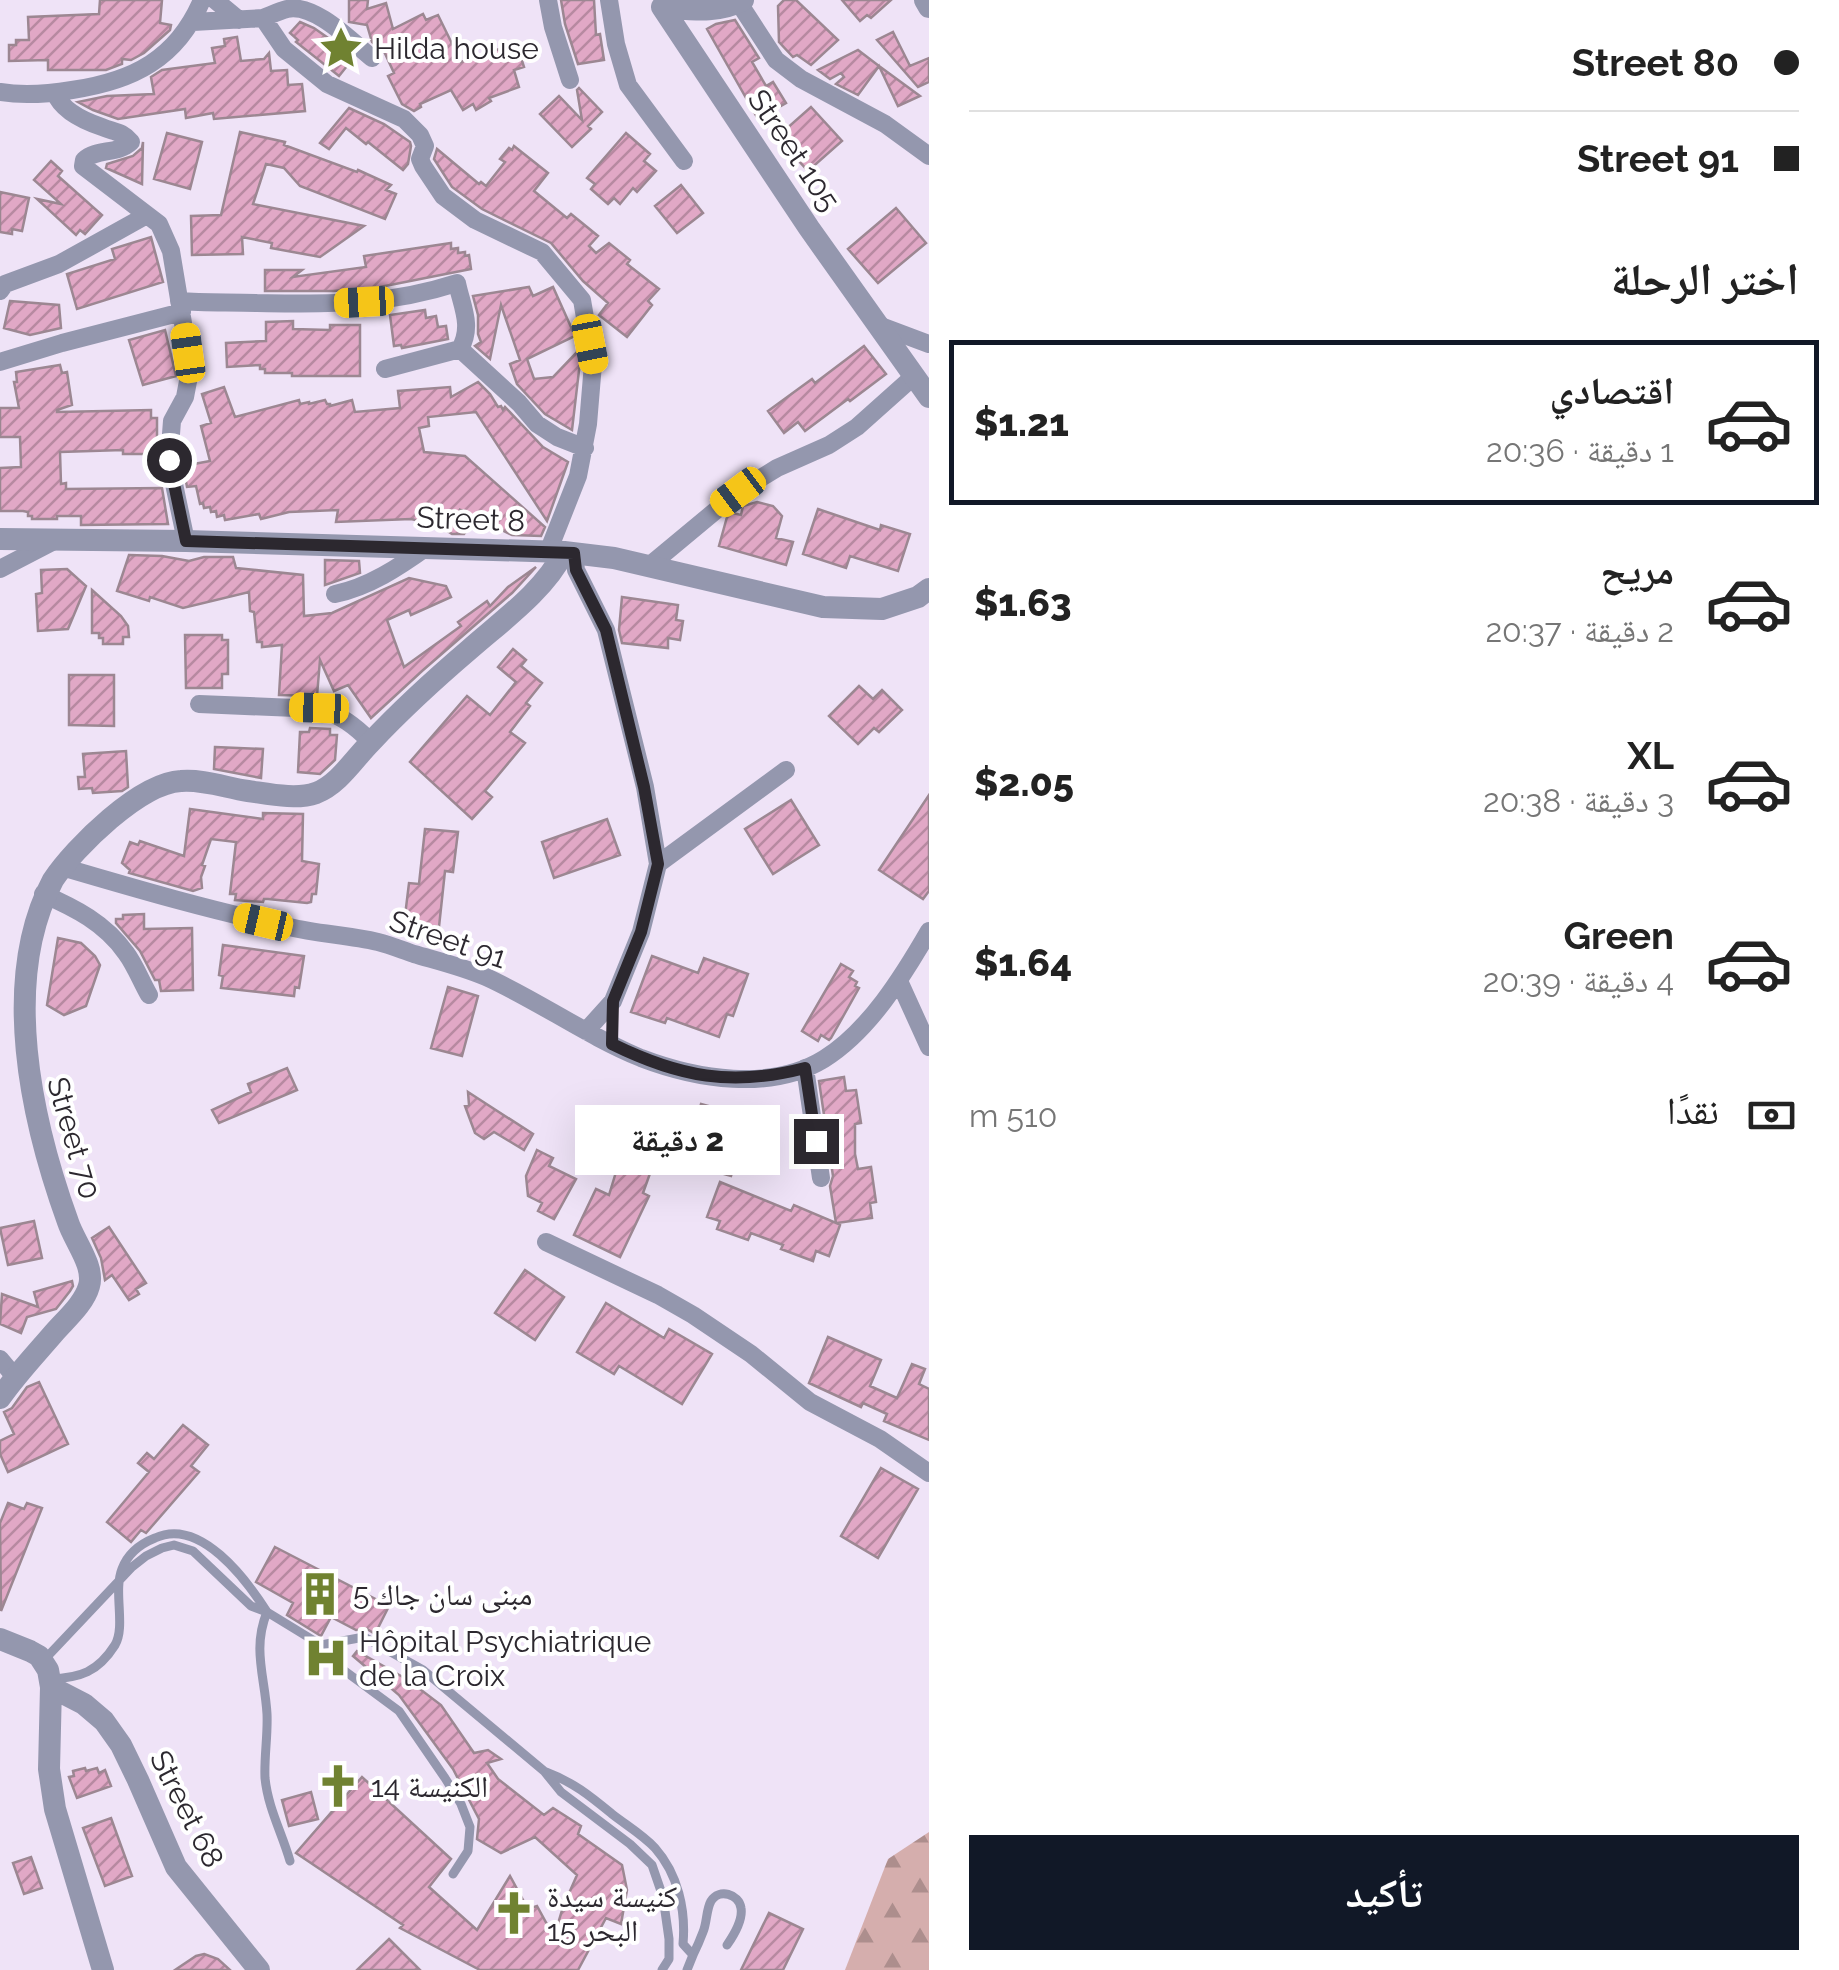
<!DOCTYPE html>
<html lang="ar">
<head>
<meta charset="utf-8">
<style>
	body { margin:0; font-family:Raleway,"Noto Naskh Arabic",sans-serif; background:#f6f6f6; color:#222; direction:rtl; height:100vh; display:flex; flex-direction:column; font-size:38px; white-space:nowrap }
	* { box-sizing:border-box; margin:0 }
	p { font-size:32px; color:#767676 }
	.icon { flex:none; width:55px; height:55px; fill:none; stroke:currentColor; stroke-width:2; stroke-linecap:round; stroke-linejoin:round }
	.map { position:relative; flex:1; overflow:hidden; direction:ltr }
	.drawer { display:flex; flex-direction:column; background:#fff; width:910px }
	.drawer>* { flex:none }
	.top-card { display:grid; align-content:center; height:220px; padding:0 40px; background:#fff }
	.end { position:absolute; width:45px; height:45px; margin:-22px; border:12px solid #2c282f; background:#fff; box-shadow:0 0 0 5px #fff }
	.from { border-radius:50% }
	.bubble { position:absolute; height:70px; border-radius:0px; background:#fff; box-shadow:0 10px 40px #0002; font-size:32px; font-weight:800; line-height:70px; text-align:center; direction:rtl }
	.car { position:absolute; width:30px; height:60px; margin:-30px -15px; border-radius:12px; box-shadow:0 0 8px 2px #0007; background:linear-gradient(#f5c518 24%,#345 0 40%,#f5c518 0 76%,#345 0 86%,#f5c518 0) }
	.top-card b { display:flex; align-items:center; gap:35px; height:95px; font-size:38px }
	.top-card b+b { border-top:2px solid #e0e0e0 }
	.top-card i { width:25px; height:25px; background:#222 }
	ul { padding:0; list-style:none }
	li { display:flex; align-items:center; gap:30px; height:165px; margin:0 20px 15px; padding:0 20px; border:5px solid transparent; border-radius:0px }
	li div { flex:1 }
	li b { display:block; font-size:38px }
	li em { font-style:normal; font-weight:800 }
	li.current { border-color:#111827 }
	li>.icon { width:90px; height:90px; stroke-width:1.5 }
	h2 { padding:0 40px; font-size:45px; line-height:120px }
	.pay { display:flex; align-items:center; gap:25px; height:110px; padding:0 40px; font-size:38px }
	.pay p { margin-inline-start:auto }
	.button { display:flex; gap:20px; margin-top:auto; padding:20px 40px }
	.button a { flex:1; height:115px; border-radius:0px; background:#111827; color:#fff; font-size:40px; font-weight:800; line-height:115px; text-align:center }
	main { display:flex; flex:1; min-height:0 }
	.map>svg:first-child { display:block }
	.forest { fill:url(#forest-firs) }
	.building { fill:url(#building-hatch); stroke:#9c8792; stroke-width:2.5 }
	.lines { fill:none; stroke-linecap:round; stroke-linejoin:round }
	.service { stroke:#9497ae; stroke-width:9 }
	.minor { stroke:#9497ae; stroke-width:18 }
	.tertiary { stroke:#9497ae; stroke-width:22 }
	.route { stroke:#2c282f; stroke-width:12 }
	.labels { text-anchor:middle; dominant-baseline:central; stroke-width:8; stroke-linejoin:round; paint-order:stroke }
	.poi-label { font-size:30px; fill:#2c282f; stroke:#fff; text-anchor:start }
	.street-label { font-size:30px; fill:#2c282f; stroke:#fff }
</style>
</head>
<body>
<main>
<section class="drawer">
<div class="top-card">
<b><i class="from"></i>Street 80</b>
<b><i></i>Street 91</b>
</div>
<h2>اختر الرحلة</h2>
<ul>
<li class="current"><svg class="icon" aria-label="car" viewBox="0 0 24 24"><path d="M5 17H2v-5l4-1 3-4h7l3 4 3 1v5h-3M9 17h6M6 11h13"/><circle cx="7" cy="17" r="2"/><circle cx="17" cy="17" r="2"/></svg><div><b>اقتصادي</b><p>1 دقيقة · 20:36</p></div><em>$1.21</em></li>
<li><svg class="icon" aria-label="car" viewBox="0 0 24 24"><path d="M5 17H2v-5l4-1 3-4h7l3 4 3 1v5h-3M9 17h6M6 11h13"/><circle cx="7" cy="17" r="2"/><circle cx="17" cy="17" r="2"/></svg><div><b>مريح</b><p>2 دقيقة · 20:37</p></div><em>$1.63</em></li>
<li><svg class="icon" aria-label="car" viewBox="0 0 24 24"><path d="M5 17H2v-5l4-1 3-4h7l3 4 3 1v5h-3M9 17h6M6 11h13"/><circle cx="7" cy="17" r="2"/><circle cx="17" cy="17" r="2"/></svg><div><b>XL</b><p>3 دقيقة · 20:38</p></div><em>$2.05</em></li>
<li><svg class="icon" aria-label="car" viewBox="0 0 24 24"><path d="M5 17H2v-5l4-1 3-4h7l3 4 3 1v5h-3M9 17h6M6 11h13"/><circle cx="7" cy="17" r="2"/><circle cx="17" cy="17" r="2"/></svg><div><b>Green</b><p>4 دقيقة · 20:39</p></div><em>$1.64</em></li>
</ul>
<div class="pay"><svg class="icon" aria-label="cash" viewBox="0 0 24 24"><path d="M3 7h18v10H3z"/><circle cx="12" cy="12" r="2"/></svg>نقدًا<p>510 m</p></div>
<div class="button"><a>تأكيد</a></div>
</section>
<div class="map">
<svg width="929" height="1970" viewBox="0 0 929 1970">
	<defs>
		<pattern id="forest-firs" width="22" height="20" patternUnits="userSpaceOnUse" patternTransform="scale(2.5)"><rect width="22" height="20" fill="#d5aead"/><path d="M5 1l3.5 6h-7zM16 11l3.5 6h-7z" fill="#ad8e8d"/></pattern>
		<pattern id="building-hatch" width="6" height="6" patternUnits="userSpaceOnUse" patternTransform="scale(2.5)"><rect width="6" height="6" fill="#e1a8c6"/><path d="M-1 1l2-2M0 6l6-6M5 7l2-2" fill="none" stroke="#b789a1"/></pattern>
	</defs>
	<rect width="100%" height="100%" fill="#efe3f7"/>
	<path class="forest" d="M929,1832V1970H845L888,1859Z"/>
	<path class="building" d="M100,0H162L160,23L171,25L170,30L144,53L131,60L122,59V64L106,70H48V60L9,61V45H16V40H29L28,17L99,14Z
		M349,0H368L367,9L386,3L393,29L423,14L426,20L438,15L461,62L505,47L507,52L518,48L524,67L514,70L519,87L489,98L491,101L476,110L473,104L463,110L451,90L420,104L421,107L414,111L402,104L388,76L394,73L382,47L380,48L372,42L367,25L349,22Z
		M561,0H594L596,35L600,34L604,60L578,64L565,24Z
		M784,0H796L838,40L811,65L797,55L793,57L779,42L778,6Z
		M842,0H891L871,18L867,15L860,21Z
		M735,20L759,58L752,62L766,86L773,82L786,103L758,119L707,29L716,24Z
		M300,22L314,28L331,40L328,42L351,61L339,76L296,42L298,40L290,33Z
		M893,32L910,66L929,58V82L918,87L877,40Z
		M237,37L241,61L264,59L269,53L271,71L287,70L288,85L302,84L305,111L214,119L213,113L186,118L185,109L118,119L93,110L78,102L107,96L154,94L151,77L162,70L215,63L212,48L225,46L224,39Z
		M858,50L879,66L920,96L898,106L879,66L858,95L836,84L844,77L841,73L830,79L818,70Z
		M579,88L602,112L588,126L591,129L572,147L540,114L559,96L582,120L577,90Z
		M811,107L842,141L808,171L777,137Z
		M349,108L384,124L410,142L411,146L408,164L403,170L368,142L366,144L346,128L329,149L320,143Z
		M240,132L285,142L284,145L357,172L358,170L391,185L386,190L396,194L385,219L300,186L284,168L266,164L253,204L364,226L320,257L271,248L272,243L242,237L243,254L192,255L191,216L221,215Z
		M167,133L202,142L190,189L154,179Z
		M626,133L650,154L644,161L656,171L637,192L633,188L620,204L614,198L608,204L591,189L595,184L587,178Z
		M143,142L142,184L106,168L107,164L133,156L142,148Z
		M514,146L548,173L534,191L567,218L571,214L598,236L589,246L596,253L609,243L630,260L627,264L659,289L648,301L652,305L627,337L599,315L608,303L583,281L551,243L482,209L452,187L434,159L437,149L479,184L481,182L486,186L505,162L500,159L509,148L512,150Z
		M51,161L62,171L58,176L102,215L85,234L80,230L76,235L37,199L61,204L34,180Z
		M681,185L703,213L677,233L655,206Z
		M0,192L29,198L22,231L12,229V234L0,232Z
		M896,208L926,243L878,283L848,249Z
		M151,237L163,282L77,309L67,274L115,259L112,249Z
		M451,243V249L458,248V253L465,252V256L469,255L471,269L380,287L333,291H265V270H302L293,277L366,267L364,256Z
		M529,287L533,296L553,287L575,336L527,359L534,379L553,377L578,351L580,362L572,430L545,414L517,384L510,364L520,360L501,305L490,359L475,346L481,342L478,334V315L473,296Z
		M10,301L59,305L61,328L30,335L4,328Z
		M425,310L426,318L436,316L438,327L446,326L448,339L402,348L401,345L394,346L390,315Z
		M293,321V329L330,330V325H360V376H292V373H265V369H260V365L227,367L226,343L266,341V322Z
		M165,330L176,376L143,385L129,340Z
		M864,346L886,374L850,401L848,399L805,431L798,422L784,433L768,411L812,379L815,383Z
		M60,365L62,373L67,372L72,405L57,410V412L151,410V418H157V446H152V450H148V454H123V450L60,452L61,484L66,483V489L162,488L168,524L81,525V516H57V519H32V516H28V512L23,511H0V468L21,467L20,437H0V408H19L14,382H17L16,372Z
		M478,382L490,394L498,407L501,406L503,410L505,407L543,447L568,462L547,521L476,412L428,417L429,426L419,428L424,452L465,456L545,527L541,536L512,535L459,509L473,523L464,534H452L438,525L411,519L336,522L338,510L289,512L261,519L259,514L225,520L224,515L217,517L216,511L211,512L210,507L204,508L203,503L200,504L196,486L187,487L183,466L210,461L201,426L211,423L202,394L224,387L235,417L299,400L300,404L309,402V404L325,400L327,404H330V406L352,400L355,412L400,408L398,391L450,387L451,397Z
		M757,502L773,506L782,516L776,538L793,542L786,565L719,546L727,517L733,513L741,515L743,506Z
		M818,509L880,530L881,525L910,534L898,571L850,556L846,568L803,554Z
		M129,555L162,556L189,561L204,557H233L236,568L303,575L304,616L332,613L409,578L446,586L451,597L411,615L409,610L387,620L404,667L461,626L458,622L487,601L490,606L508,587L536,567L512,593L422,671L371,718L348,685L334,691L320,660L317,696L279,695L282,645L262,647V642H257L254,612L250,611L249,592L183,608L150,597L149,601L117,591Z
		M325,560L359,561L360,573L325,585Z
		M67,569L86,586L68,629L38,631L36,594L42,593L41,570Z
		M92,590L121,616L128,626L129,637H123V644H103V638H99V633H92Z
		M622,597L678,605L676,620L683,621L680,640L668,638V648L622,643L619,630Z
		M185,635H222V640H228V674H222V688H186Z
		M513,649L526,660L521,666L542,683L526,703L530,706L510,732L525,743L485,791L492,797L472,819L410,762L467,696L490,715L516,682L498,667Z
		M69,675H114V726L69,725Z
		M859,686L873,699L882,690L902,710L879,732L874,728L858,744L829,716Z
		M310,728L330,729V735H337L335,760L320,774L298,772L300,732H309Z
		M215,747L263,749L261,778L214,769Z
		M126,751L128,787L122,791L93,793L92,788L79,789L78,777H85L83,754Z
		M929,795V891L923,899L879,870Z
		M791,800L819,845L773,874L745,829Z
		M190,809L263,819V813L303,814L302,861L319,864L316,894H312L311,902L307,903L268,899H264L263,902L235,900L236,894H230L236,842L211,839L202,865L205,866L201,877L202,888L193,891L129,873L130,870L122,863L130,842L138,845L140,841L184,856Z
		M607,819L620,855L554,878L542,842Z
		M425,829L458,832L453,872L445,871L439,927L404,924L409,883L419,884Z
		M144,914V929L192,928L193,990L161,991L159,980H155L140,951L116,923V919H123V915Z
		M58,938L81,943L95,956L100,965L86,1006L64,1015L47,1005Z
		M223,945L304,956L299,988L295,987L294,996L221,988L223,976L219,975Z
		M652,956L698,973L704,958L748,974L733,1016L727,1014L719,1037L667,1018L665,1023L631,1012Z
		M841,964L853,971L849,977L857,982L855,986L859,988L831,1038L829,1040L821,1035L818,1041L802,1031Z
		M448,987L478,996L462,1056L431,1048Z
		M287,1068L297,1090L219,1123L212,1110L251,1092L248,1084Z
		M844,1077L846,1091L856,1090L861,1123L855,1124V1154L858,1169L871,1167L876,1202L870,1203L872,1218L837,1223L840,1225L829,1256L816,1251L813,1261L781,1249L783,1245L751,1233L748,1240L717,1229L720,1221L707,1217L720,1182L791,1211L794,1205L836,1223L830,1186L833,1176L819,1081Z
		M468,1092L533,1134L524,1150L494,1132L484,1139L475,1133L465,1106L469,1105Z
		M701,1104L770,1123L764,1143L755,1141L752,1152L740,1148L731,1176L660,1156L657,1166L653,1165L643,1193L649,1196L620,1257L574,1235L596,1189L609,1195L634,1113L666,1123L662,1133L690,1141Z
		M537,1150L553,1158L549,1166L576,1179L554,1219L538,1211L542,1203L528,1196L526,1176Z
		M34,1221L42,1258L8,1265L0,1228Z
		M109,1227L146,1283L136,1289L139,1294L129,1300L112,1275L105,1280L101,1258L92,1238Z
		M525,1270L564,1297L535,1340L495,1313Z
		M72,1281L73,1286L70,1291L56,1309L27,1317L21,1333L0,1324L2,1294L38,1307L34,1292Z
		M606,1303L664,1338L669,1329L712,1354L682,1404L619,1366L614,1374L577,1352Z
		M828,1337L881,1360L870,1386L897,1398L912,1364L925,1369L919,1384L929,1389V1440L884,1421L887,1414L863,1403L861,1407L809,1383Z
		M39,1382L68,1444L8,1472L0,1454V1441L14,1434L4,1412L12,1408L27,1387Z
		M183,1425L208,1445L191,1466L199,1472L146,1533L141,1530L131,1542L107,1522L149,1472L138,1463L147,1453L154,1459Z
		M881,1468L918,1489L878,1558L841,1536Z
		M8,1503L24,1509L27,1503L42,1508L1,1611L0,1523Z
		M275,1547L389,1606L375,1634L367,1629L356,1630L331,1617L321,1636L287,1615L293,1603L256,1582Z
		M357,1651L408,1680L441,1705L474,1753L488,1750L501,1759L487,1763L498,1779L544,1815L553,1808L581,1826L578,1834L622,1865L627,1890L621,1924L606,1918L578,1970H480L400,1928L403,1925L296,1853L362,1777L451,1859L429,1887L477,1930L510,1876L528,1909L537,1906L554,1937L563,1907L577,1875L535,1837L501,1853L477,1839L479,1819L453,1769L399,1695L353,1656Z
		M85,1768L86,1771L97,1768L99,1773L105,1770L111,1786L77,1798L69,1777L74,1776L73,1771Z
		M311,1792L318,1819L289,1826L282,1800Z
		M111,1818L132,1876L105,1886L83,1828Z
		M31,1857L42,1888L24,1894L13,1863Z
		M769,1913L803,1929L783,1970H741Z
		M389,1939L420,1970H357Z
		M204,1954L218,1959L230,1970H175L196,1956Z"/>
	<g class="lines">
		<path class="service" d="M267,1612C252,1649 265,1677 267,1714C268,1735 264,1757 265,1778C268,1808 282,1833 290,1861
			M311,1646L399,1711L445,1778L461,1804L470,1827L468,1851L453,1874
			M45,1659L132,1567L146,1556L162,1548L174,1545L193,1551L251,1606L267,1612L321,1645L364,1637L423,1670L544,1771L561,1792L630,1844L652,1865L663,1897L669,1939V1959L662,1970
			M50,1679C80,1678 98,1672 115,1645C126,1626 113,1592 122,1569C128,1553 140,1544 155,1538C200,1517 246,1579 267,1612
			M546,1772C573,1782 590,1796 612,1814C626,1825 643,1835 655,1848C678,1874 686,1910 683,1944L693,1955L687,1970
			M693,1955C697,1947 700,1940 703,1932C707,1923 706,1910 711,1901C719,1888 739,1894 741,1908C743,1920 734,1935 727,1945"/>
		<path class="minor" d="M215,0L239,20
			M548,0L553,27L570,80
			M609,0L616,44L628,85L684,161
			M739,3L776,60L801,79L885,124L929,156
			M263,18C271,15 279,11 287,9C315,3 351,41 372,58
			M193,22L263,18L284,49L327,84L404,119L420,135L425,146L420,159L423,166L443,196L475,220L542,252L582,300L593,364L588,424L578,476L548,552
			M0,92C24,96 48,94 72,90C133,81 177,59 202,0
			M55,93C62,111 84,121 102,127C114,132 122,131 131,142C117,155 97,148 84,160L83,166L159,224L171,251L188,353L189,376L185,397L172,421L169,460L186,541
			M0,291L5,284L59,264L147,215
			M179,301C205,303 231,302 257,303C331,304 385,306 457,283C462,307 473,326 460,349L519,403L537,424L557,437L585,448
			M878,325L929,344
			M0,362L62,343L182,312
			M385,369L460,349
			M574,553L576,570L606,630L645,787L658,864L641,932L613,1001L586,1031
			M649,566L738,492L777,468L829,445L857,427L913,377
			M0,569L54,541
			M335,594C369,587 399,567 427,547
			M199,704L319,709C341,715 355,726 371,742
			M658,864L786,770
			M62,867C137,889 212,911 289,927C318,934 349,935 378,942C390,945 402,950 414,954C438,961 463,967 486,977C539,1001 587,1036 641,1058C696,1079 770,1092 824,1059C869,1031 903,976 929,931
			M43,894C75,908 105,923 126,953C135,965 141,981 149,995
			M899,981L929,1047
			M805,1068L821,1178
			M546,1242L658,1295L693,1315L751,1354L810,1402L880,1439L929,1473
			M0,1359L15,1377"/>
		<path class="tertiary" d="M925,0L929,7
			M662,7L809,228L929,397
			M662,7C690,9 718,14 743,0
			M0,539L186,541L564,552L614,558L823,607L882,609L918,597L929,589
			M0,1398C16,1375 35,1355 53,1334C66,1319 84,1304 89,1286C95,1266 74,1241 68,1222C31,1120 0,980 53,880C75,847 140,783 181,781C203,779 227,788 248,791C269,794 296,800 316,793C339,784 354,759 371,742C402,709 436,678 470,649C503,620 544,591 564,552
			M0,1639L30,1651L39,1656L48,1670L51,1687L49,1769L55,1809L103,1970
			M51,1687L84,1704L104,1721L121,1745L138,1780L176,1867L259,1970"/>
	</g>
	<g class="lines">
		<path class="route" d="M169,460L186,541L574,553L576,570L606,630L644,787L658,864L641,932L613,1001L612,1044C679,1077 732,1087 805,1068L816,1141"/>
	</g>
	<defs>
		<g id="sight-bare" transform="scale(3.45)"><path d="M0-6L1.8-2.2L6-1.7L2.9 1.2L3.7 5.4L0 3.3L-3.7 5.4L-2.9 1.2L-6-1.7L-1.8-2.2Z" fill="#708231" stroke="#fff" stroke-width="2.5" paint-order="stroke"/></g>
		<g id="building-bare" transform="scale(3.45)"><path d="M-4-6H4V6H1V3H-1V6H-4ZM-2.5-4.3h1.7v1.8h-1.7ZM.8-4.3h1.7v1.8H.8ZM-2.5-1h1.7V.8h-1.7ZM.8-1h1.7V.8H.8Z" fill="#708231" stroke="#fff" stroke-width="2.5" paint-order="stroke"/></g>
		<g id="hospital-bare" transform="scale(3.45)"><path d="M-5-5h3v3.5h4V-5h3V5h-3V1.5h-4V5h-3Z" fill="#708231" stroke="#fff" stroke-width="2.5" paint-order="stroke"/></g>
		<g id="church-bare" transform="scale(3.45)"><path d="M-1.2-6h2.4v3.5h3.3v2.4h-3.3V6h-2.4V-.1h-3.3v-2.4h3.3Z" fill="#708231" stroke="#fff" stroke-width="2.5" paint-order="stroke"/></g>
	</defs>
	<g fill-rule="evenodd">
		<use href="#sight-bare" x="341" y="48"/>
		<use href="#building-bare" x="320" y="1594"/>
		<use href="#hospital-bare" x="326" y="1658"/>
		<use href="#church-bare" x="338" y="1786"/>
		<use href="#church-bare" x="514" y="1913"/>
	</g>
	<g class="labels">
		<g class="poi-label">
			<text x="374" y="48">Hilda house</text>
			<text x="353" y="1594">مبنى سان جاك 5</text>
			<text x="359" y="1641">Hôpital Psychiatrique<tspan x="359" dy="34">de la Croix</tspan></text>
			<text x="371" y="1786">الكنيسة 14</text>
			<text x="547" y="1896">كنيسة سيدة<tspan x="547" dy="34">البحر 15</tspan></text>
		</g>
		<g class="street-label">
			<text transform="translate(794 150) rotate(56)">Street 105</text>
			<text transform="translate(471 519) rotate(2)">Street 8</text>
			<text transform="translate(448 939) rotate(19)">Street 91</text>
			<text transform="translate(74 1138) rotate(74)">Street 70</text>
			<text transform="translate(187 1809) rotate(63)">Street 68</text>
		</g>
	</g>
</svg>
<i class="end from" style="left:169px;top:460px"></i>
<i class="end" style="left:816px;top:1141px"></i>
<div class="bubble" style="left:575px;top:1105px;width:205px">2 دقيقة</div>
<i class="car" style="left:364px;top:302px;rotate:267deg"></i>
<i class="car" style="left:590px;top:344px;rotate:169deg"></i>
<i class="car" style="left:188px;top:353px;rotate:352deg"></i>
<i class="car" style="left:738px;top:492px;rotate:233deg"></i>
<i class="car" style="left:319px;top:708px;rotate:272deg"></i>
<i class="car" style="left:263px;top:922px;rotate:283deg"></i>
</div>
</main>
</body>
</html>
